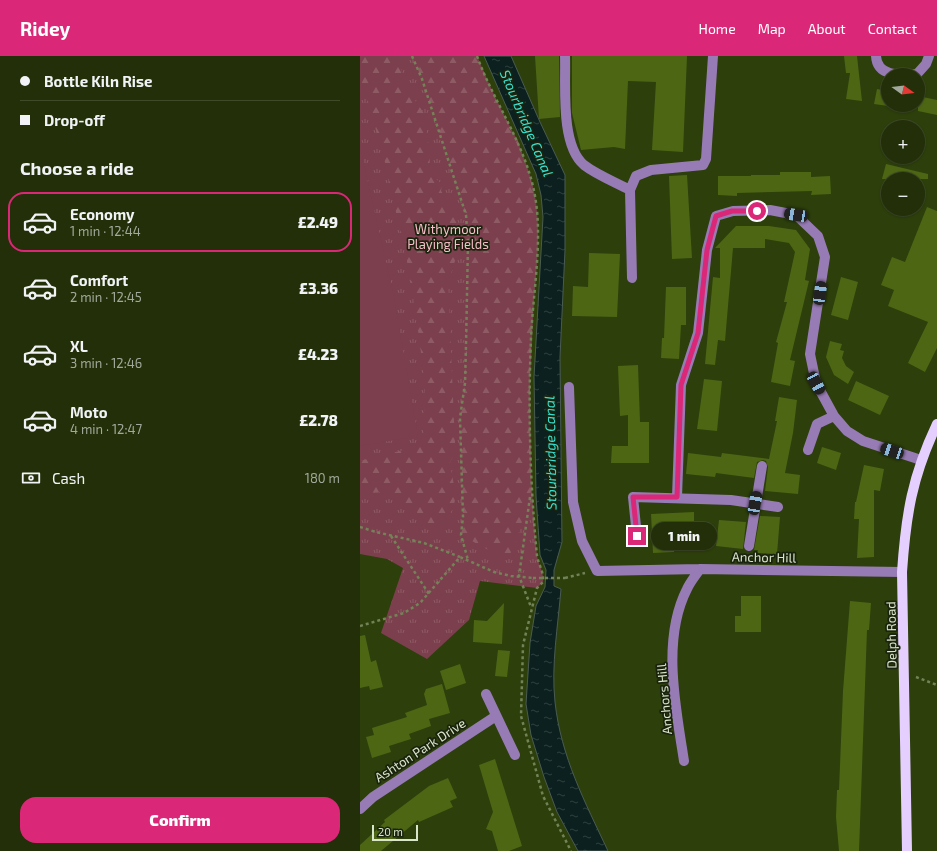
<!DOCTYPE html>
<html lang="en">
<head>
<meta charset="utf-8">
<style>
	body { margin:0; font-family:"Exo 2",sans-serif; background:#2e3b16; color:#f1f3f6; height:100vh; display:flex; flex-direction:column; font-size:15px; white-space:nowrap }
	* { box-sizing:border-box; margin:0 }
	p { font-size:13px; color:#a2a99c }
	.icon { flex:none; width:22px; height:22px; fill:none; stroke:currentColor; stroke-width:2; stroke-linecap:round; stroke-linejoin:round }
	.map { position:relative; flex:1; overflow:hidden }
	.sheet { display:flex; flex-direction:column; background:#222f08; width:360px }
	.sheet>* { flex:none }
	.top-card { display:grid; align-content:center; height:88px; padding:0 20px; background:#222f08 }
	.needle { width:26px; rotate:105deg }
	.fabs { position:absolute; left:521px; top:12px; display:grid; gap:8px }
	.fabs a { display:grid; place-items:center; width:44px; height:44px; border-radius:50%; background:#222f08; box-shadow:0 1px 3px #0004,0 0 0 1px #3f4a29; font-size:20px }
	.scale { position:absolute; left:12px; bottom:10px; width:46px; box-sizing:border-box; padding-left:4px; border:2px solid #dae6ca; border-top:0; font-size:11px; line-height:14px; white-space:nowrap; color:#dae6ca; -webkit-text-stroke:3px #1a230d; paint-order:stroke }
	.end { position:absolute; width:18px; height:18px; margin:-9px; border:5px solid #db2777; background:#fff; box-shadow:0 0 0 2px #fff }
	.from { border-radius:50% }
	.bubble { position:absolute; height:28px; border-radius:14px; background:#222f08; box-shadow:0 1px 3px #0004,0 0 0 1px #3f4a29; font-size:13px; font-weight:800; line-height:28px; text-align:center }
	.car { position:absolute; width:12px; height:24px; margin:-12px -6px; border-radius:5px; box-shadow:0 0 3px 1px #0007; background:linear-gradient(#222 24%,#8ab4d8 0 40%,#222 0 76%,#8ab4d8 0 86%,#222 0) }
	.top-card b { display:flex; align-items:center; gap:14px; height:38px; font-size:15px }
	.top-card b+b { border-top:1px solid #3f4a29 }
	.top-card i { width:10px; height:10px; background:#f1f3f6 }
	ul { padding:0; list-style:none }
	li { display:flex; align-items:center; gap:12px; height:60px; margin:0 8px 6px; padding:0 12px; border:2px solid transparent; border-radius:16px }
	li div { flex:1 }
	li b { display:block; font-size:15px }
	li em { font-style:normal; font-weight:800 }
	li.current { border-color:#db2777 }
	li>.icon { width:36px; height:36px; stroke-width:1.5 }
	h2 { padding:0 20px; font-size:18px; line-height:48px }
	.pay { display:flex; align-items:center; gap:10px; height:44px; padding:0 20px; font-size:15px }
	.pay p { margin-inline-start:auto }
	.action { display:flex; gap:8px; margin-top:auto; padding:8px 20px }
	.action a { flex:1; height:46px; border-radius:16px; background:#db2777; color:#fff; font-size:16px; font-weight:800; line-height:46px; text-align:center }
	header { display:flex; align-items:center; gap:24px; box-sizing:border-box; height:56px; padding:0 20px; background:#db2777; color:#fff }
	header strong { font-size:19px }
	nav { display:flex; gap:22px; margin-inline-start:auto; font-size:14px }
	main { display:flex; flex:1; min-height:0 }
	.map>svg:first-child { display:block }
	.grass { fill:url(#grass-tufts) }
	.forest { fill:url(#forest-firs) }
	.garden { fill:#7c3f4d }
	.water { fill:url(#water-ripples); stroke:#4a5c52 }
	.building { fill:#4c6614 }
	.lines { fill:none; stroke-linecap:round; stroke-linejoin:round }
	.path { stroke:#738358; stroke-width:2.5; stroke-dasharray:3 3; stroke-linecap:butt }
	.minor { stroke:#977bb4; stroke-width:10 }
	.major { stroke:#e5cffe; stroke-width:10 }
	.path-bridge { stroke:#738358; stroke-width:2.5; stroke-dasharray:3 3; stroke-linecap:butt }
	.route { stroke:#db2777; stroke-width:5 }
	.labels { text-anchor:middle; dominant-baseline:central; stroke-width:3.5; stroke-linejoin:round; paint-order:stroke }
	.park-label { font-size:13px; fill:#f8bec9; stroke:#1a230d }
	.street-label { font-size:13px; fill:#dae6ca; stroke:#1a230d }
	.water-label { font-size:14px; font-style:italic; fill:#36e1d3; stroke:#1a230d }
</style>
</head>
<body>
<header>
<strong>Ridey</strong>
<nav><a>Home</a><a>Map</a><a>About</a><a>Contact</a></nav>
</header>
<main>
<section class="sheet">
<div class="top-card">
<b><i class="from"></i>Bottle Kiln Rise</b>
<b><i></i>Drop-off</b>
</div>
<h2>Choose a ride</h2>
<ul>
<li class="current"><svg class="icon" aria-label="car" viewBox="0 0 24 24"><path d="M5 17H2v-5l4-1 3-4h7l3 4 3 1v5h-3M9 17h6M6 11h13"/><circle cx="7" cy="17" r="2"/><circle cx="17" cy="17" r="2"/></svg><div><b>Economy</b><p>1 min · 12:44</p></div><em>£2.49</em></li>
<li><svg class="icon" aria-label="car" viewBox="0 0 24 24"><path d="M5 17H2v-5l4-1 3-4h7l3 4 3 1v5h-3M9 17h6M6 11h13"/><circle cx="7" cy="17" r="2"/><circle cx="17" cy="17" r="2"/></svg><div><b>Comfort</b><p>2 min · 12:45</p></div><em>£3.36</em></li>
<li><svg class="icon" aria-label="car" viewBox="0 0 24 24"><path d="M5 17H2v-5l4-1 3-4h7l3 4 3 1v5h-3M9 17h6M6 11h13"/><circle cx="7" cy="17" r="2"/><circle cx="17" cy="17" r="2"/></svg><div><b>XL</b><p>3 min · 12:46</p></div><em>£4.23</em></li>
<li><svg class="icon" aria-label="car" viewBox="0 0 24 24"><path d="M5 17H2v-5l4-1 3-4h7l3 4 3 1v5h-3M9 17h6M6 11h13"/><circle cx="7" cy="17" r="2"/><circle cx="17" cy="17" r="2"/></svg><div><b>Moto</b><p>4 min · 12:47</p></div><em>£2.78</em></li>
</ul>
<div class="pay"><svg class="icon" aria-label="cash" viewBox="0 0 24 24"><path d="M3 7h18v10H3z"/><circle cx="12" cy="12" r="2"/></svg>Cash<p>180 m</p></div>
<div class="action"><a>Confirm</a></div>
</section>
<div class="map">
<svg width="577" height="795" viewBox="0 0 577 795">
	<defs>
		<pattern id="grass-tufts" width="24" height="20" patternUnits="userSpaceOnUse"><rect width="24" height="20" fill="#7c3f4d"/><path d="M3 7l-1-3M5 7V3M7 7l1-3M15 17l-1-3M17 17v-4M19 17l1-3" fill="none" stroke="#8e5b65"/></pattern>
		<pattern id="forest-firs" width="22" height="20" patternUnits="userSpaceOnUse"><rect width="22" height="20" fill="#7c3f4d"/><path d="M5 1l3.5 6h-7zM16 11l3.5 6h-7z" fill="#8e5b65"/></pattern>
		<pattern id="water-ripples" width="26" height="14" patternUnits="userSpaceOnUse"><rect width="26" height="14" fill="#0c211f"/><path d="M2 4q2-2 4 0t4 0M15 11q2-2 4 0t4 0" fill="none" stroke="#2f413e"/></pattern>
	</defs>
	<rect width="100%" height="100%" fill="#2d3f0b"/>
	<path class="grass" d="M0,0H117C134,47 166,89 175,140C183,184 173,236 171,282C168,355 170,427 177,500C179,510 184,516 183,526L177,532L120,525L109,564L67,603L21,577L43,512L27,503L0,498Z"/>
	<path class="forest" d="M0,0H41V12L45,30L64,57L70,99L69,117L82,128L81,135L91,149L97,167L100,188L88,228L95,387L94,399L90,406C94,437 104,449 76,473L67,469L55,454L19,436L0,438V405L60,390L68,392L63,381L65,334L60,288L50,219L23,98L0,20Z
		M52,0H117L141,55L158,85L175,140L177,184L170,323L171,435L156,486L149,500L134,497L101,479L103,461L100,362L105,327L106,289L108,187L106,159L62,23Z"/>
	<path class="garden" d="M0,91L33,236L58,380L0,390Z"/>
	<path class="water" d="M124,0H151L180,66L205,119V194L200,301L202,486L194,514V530L201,533C198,570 191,609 195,646C201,701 225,746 248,795H218L197,756L184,721L171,679L166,648L170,587L176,550L185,531L186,514L180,499L176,440L174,321L183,161L181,139L176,118Z"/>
	<path class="building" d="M175,0H199L200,61L179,63Z
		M212,0H327L323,96L292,94L296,26L268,25L265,93L254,91L221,94L212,57Z
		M484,0H497L502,45L486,43L490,17H486Z
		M517,33L528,35V50L514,48Z
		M558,40L577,44V59L558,55Z
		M526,108L568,118V123H522Z
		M420,116H451V121L470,120L471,138L451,139L452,135L377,137V140L358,139V120H391V119H420Z
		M327,119L332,202L312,203L309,120Z
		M567,151L577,155V292L565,316L548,307L568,266L528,250L534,234L521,229L532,201L545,206Z
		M376,170H409L436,174L450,193L445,224L449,225L430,304L435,305L430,330L411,326L418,287L416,286L427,246H424L435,196L429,187L405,183V192H373L365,285L358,284L355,309L345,308L353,221L360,222V192H355Z
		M229,197L260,198L257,261L212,260L213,230L228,231Z
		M481,221L498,226L488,264L471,259Z
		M306,231H326V269H321L319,303L301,302L302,282H304Z
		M470,285L482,288L480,294L484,295L482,302L486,310L494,316L488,328L474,319L466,301Z
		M278,309L280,366H289V407H251L252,390H268V359L260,360L258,310Z
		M344,323L362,325L357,375L337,373Z
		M496,325L529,340L520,359L488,344Z
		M419,341L437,344L433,377L425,417L440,419L438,438L405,435L408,411L406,405L403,404L397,406L394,422L356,417L355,421L326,418L328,397L361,401L362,397L409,403L417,365H415Z
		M462,391L481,397L476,414L457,407Z
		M504,409L524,413L520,435L514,434V501L497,502L499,463H494L495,446H496Z
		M334,456V475L314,476V496L293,497L291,458Z
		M400,460L420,461L417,498L397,497L398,494H394Z
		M359,464L386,466L383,493L356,490Z
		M381,540H401V576H375V560H381Z
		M490,545L511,547L509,574H507L499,795H479L476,761L477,734H479L483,635Z
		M144,547L142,588L113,586L114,564L127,565Z
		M5,579L11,606L16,604L23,631L10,634L9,630L0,632V580Z
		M138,594L150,595L147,621L135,620Z
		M100,608L106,627L86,634L80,615Z
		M82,628L90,657L69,663L71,670L49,678L51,683L29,690L31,696L12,702L6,681L14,679L12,672L47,661L45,657L67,649L64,638L66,633Z
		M135,703L162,790L149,795H138L132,775L126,773L133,756L119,709Z
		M88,722L97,742L90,745L93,751L59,766L58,764L21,795H0V789L25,766L24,764L69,730Z"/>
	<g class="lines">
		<path class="path" d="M52,0L62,23L106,159L108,187L106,289L105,327L100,362L103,461L101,479L108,504
			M117,0C134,47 166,89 175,140C183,184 173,236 171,282C168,355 170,427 177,500C179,510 184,516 183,526L177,532L163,589L161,660L183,740L211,795
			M170,441L159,520L171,551
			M0,471L16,476L64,487L100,501
			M31,480L69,538
			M205,522L225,517
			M0,570L44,557L60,547L100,501L134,516L151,520L173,522
			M556,621L577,629"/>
		<path class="minor" d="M205,0C206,29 200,89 224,109C237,119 255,126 270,134
			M516,0C517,21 540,19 557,18L566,8L569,0
			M272,222L270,134L276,120L291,114L343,109L346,103L353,0
			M209,331L213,446L222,485L237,515L340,513L542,516
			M448,394L457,368L474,360
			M317,441L321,329L338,277L347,194L356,160L373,155L410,154L436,159L458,180L465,201L450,298L456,327L474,360L487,375L503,385L561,404
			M277,480L273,441L371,444L418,451
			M389,490L402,410
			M126,638L155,699
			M324,705C316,652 301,584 327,533C330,526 336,519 340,513
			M0,753L13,741L136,660"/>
		<path class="major" d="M547,795L542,516C546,458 552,421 577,368"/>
		<path class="path-bridge" d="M173,522H205"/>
	</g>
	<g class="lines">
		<path class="route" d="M277,480L273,441H317L321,329L338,277L347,194L356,160L372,155H397"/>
	</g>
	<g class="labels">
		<g class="park-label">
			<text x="88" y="173">Withymoor<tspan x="88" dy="15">Playing Fields</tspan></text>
		</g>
		<g class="street-label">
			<text transform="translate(404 501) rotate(1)">Anchor Hill</text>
			<text transform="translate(531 579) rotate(-91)">Delph Road</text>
			<text transform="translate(304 643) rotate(-95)">Anchors Hill</text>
			<text transform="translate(60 694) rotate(-33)">Ashton Park Drive</text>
		</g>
		<g class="water-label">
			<text transform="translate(167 67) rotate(67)">Stourbridge Canal</text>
			<text transform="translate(190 397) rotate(-91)">Stourbridge Canal</text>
		</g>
	</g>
</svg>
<div class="fabs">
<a><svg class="needle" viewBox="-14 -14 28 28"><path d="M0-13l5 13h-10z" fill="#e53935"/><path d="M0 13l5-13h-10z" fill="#a2a99c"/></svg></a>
<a>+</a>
<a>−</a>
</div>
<div class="scale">20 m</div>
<i class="end from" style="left:397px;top:155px"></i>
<i class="end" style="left:277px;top:480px"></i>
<div class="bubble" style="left:291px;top:466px;width:66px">1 min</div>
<i class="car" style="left:436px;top:159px;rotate:280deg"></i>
<i class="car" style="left:460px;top:237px;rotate:8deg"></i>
<i class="car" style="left:456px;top:327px;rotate:152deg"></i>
<i class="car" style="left:532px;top:395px;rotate:288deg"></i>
<i class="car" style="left:395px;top:447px;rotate:10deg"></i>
</div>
</main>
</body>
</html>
